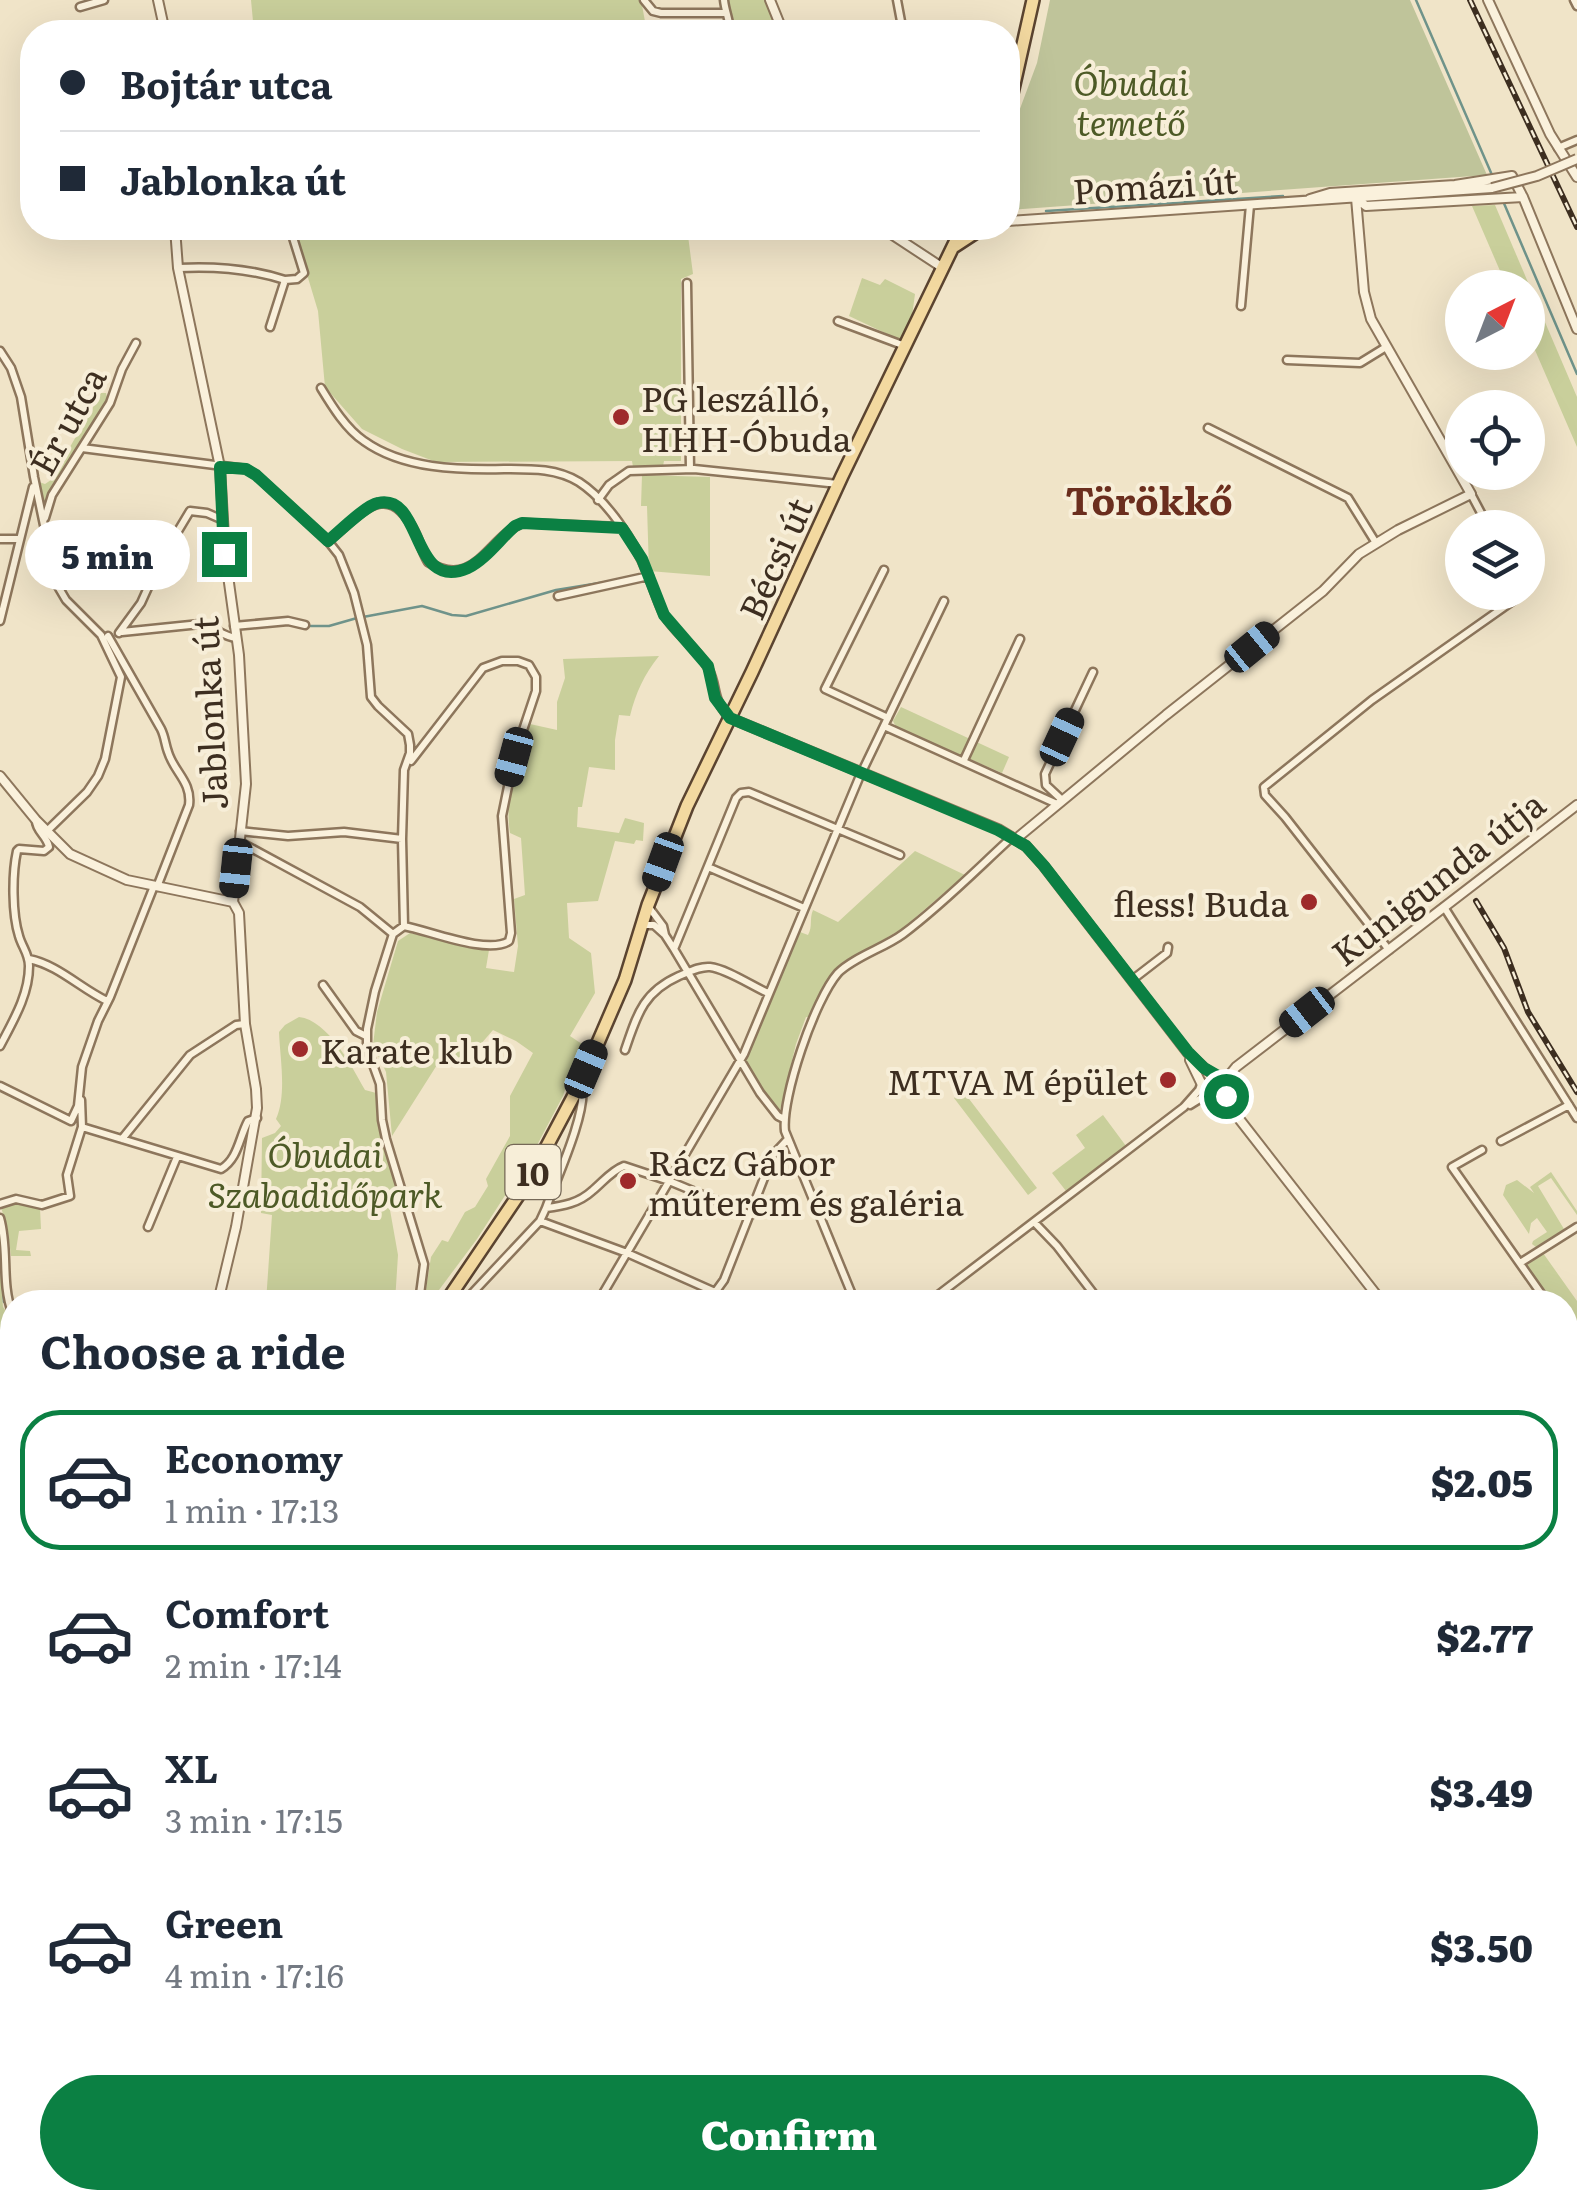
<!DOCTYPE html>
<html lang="en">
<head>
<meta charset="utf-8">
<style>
	body { margin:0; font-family:Literata,serif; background:#f6f6f7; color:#1f2937; height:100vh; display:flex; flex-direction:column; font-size:38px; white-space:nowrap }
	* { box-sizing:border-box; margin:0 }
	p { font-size:32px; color:#747a83 }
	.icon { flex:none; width:55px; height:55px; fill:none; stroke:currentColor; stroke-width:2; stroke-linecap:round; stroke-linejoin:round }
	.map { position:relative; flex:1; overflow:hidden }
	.drawer { position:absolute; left:0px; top:1290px; width:1578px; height:920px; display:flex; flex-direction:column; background:#fff; border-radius:40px 40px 0 0; box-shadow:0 10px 40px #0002 }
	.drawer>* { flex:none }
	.hud { position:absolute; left:20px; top:20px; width:1000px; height:220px; border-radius:40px; box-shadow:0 10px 40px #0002; display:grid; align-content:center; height:220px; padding:0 40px; background:#fff }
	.needle { width:65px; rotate:42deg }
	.tools { position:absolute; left:1445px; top:270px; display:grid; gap:20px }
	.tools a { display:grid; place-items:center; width:100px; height:100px; border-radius:50%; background:#fff; box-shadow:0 10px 40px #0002; font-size:50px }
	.end { position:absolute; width:45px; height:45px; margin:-22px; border:12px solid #0b8043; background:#fff; box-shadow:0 0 0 5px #fff }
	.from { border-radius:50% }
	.bubble { position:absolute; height:70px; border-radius:35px; background:#fff; box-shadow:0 10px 40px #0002; font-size:32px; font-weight:800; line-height:70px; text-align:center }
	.car { position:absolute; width:30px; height:60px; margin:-30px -15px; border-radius:12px; box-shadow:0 0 8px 2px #0007; background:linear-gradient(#222 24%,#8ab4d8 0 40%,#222 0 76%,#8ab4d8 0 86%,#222 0) }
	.hud b { display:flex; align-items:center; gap:35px; height:95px; font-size:38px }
	.hud b+b { border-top:2px solid #e0e1e3 }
	.hud i { width:25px; height:25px; background:#1f2937 }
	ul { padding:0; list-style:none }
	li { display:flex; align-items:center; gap:30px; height:140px; margin:0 20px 15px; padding:0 20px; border:5px solid transparent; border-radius:40px }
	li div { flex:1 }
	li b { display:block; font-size:38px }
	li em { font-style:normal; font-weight:800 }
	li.on { border-color:#0b8043 }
	li>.icon { width:90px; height:90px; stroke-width:1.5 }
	h2 { padding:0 40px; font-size:45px; line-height:120px }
	.primary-button { display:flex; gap:20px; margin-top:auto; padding:20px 40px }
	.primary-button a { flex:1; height:115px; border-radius:60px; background:#0b8043; color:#fff; font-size:40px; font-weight:800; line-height:115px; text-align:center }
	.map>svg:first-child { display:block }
	.green { fill:#c9cf9b }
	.cemetery { fill:#bfc49a }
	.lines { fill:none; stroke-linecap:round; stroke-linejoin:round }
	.stream { stroke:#6f938a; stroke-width:2.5 }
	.minor-casing { stroke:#8d765c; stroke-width:11 }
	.tertiary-casing { stroke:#8d765c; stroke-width:12 }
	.secondary-casing { stroke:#6f573f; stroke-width:14 }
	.primary-casing { stroke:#5b4430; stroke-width:16 }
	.minor { stroke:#faf1dc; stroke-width:6 }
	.tertiary { stroke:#faf1dc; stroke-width:8 }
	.secondary { stroke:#faf1dc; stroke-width:9 }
	.primary { stroke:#f3d9a0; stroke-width:11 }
	.tram { stroke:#3d2e20; stroke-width:2.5 }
	.rail-casing { stroke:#3d2e20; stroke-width:6 }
	.rail { stroke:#f7eed8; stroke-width:2.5; stroke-dasharray:8; stroke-linecap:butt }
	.tertiary-bridge-casing { stroke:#8d765c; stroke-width:12; stroke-linecap:butt }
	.tertiary-bridge { stroke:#faf1dc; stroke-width:8 }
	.route { stroke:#0b8043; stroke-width:12 }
	.poi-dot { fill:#9e2a2b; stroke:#f7eed8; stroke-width:4 }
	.labels { text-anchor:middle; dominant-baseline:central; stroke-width:8; stroke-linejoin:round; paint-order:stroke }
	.shield { fill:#f7eed8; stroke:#756857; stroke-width:2.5 }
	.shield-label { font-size:32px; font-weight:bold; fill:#3d2e20 }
	.park-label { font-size:35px; font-style:italic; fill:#4d5a26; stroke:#f7eed8 }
	.street-label { font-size:35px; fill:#3d2e20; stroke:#f7eed8 }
	.poi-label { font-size:35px; fill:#3d2e20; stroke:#f7eed8; text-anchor:start }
	.neighbourhood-label { font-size:38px; font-weight:bold; fill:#6b2e1e; stroke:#f7eed8 }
</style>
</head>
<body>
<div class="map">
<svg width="1577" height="2210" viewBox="0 0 1577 2210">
	<rect width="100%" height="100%" fill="#f0e4c8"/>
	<path class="green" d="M251,0H641L647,32H254Z
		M725,0H767L780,32H730Z
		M1495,205L1577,397V447L1528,334V288L1507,287L1472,206Z
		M293,228H687L693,274L681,279V461H664L663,466L633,467L632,461L436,462L402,449L362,429L325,387L318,311Z
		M862,278L880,285L885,279L915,294L912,316L902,341L849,316Z
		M101,393H106L108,401L46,496L44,509L39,482L45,484L51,480Z
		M642,475L710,477V576L649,571L647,506H641Z
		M659,656C644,675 636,692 630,716L619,715L615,740V770L589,767L582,807H578L577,827L619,833L625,818L644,823L643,841L636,840L634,844L615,841L598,901L567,903L569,938L591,953L595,993L570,1036L585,1046L569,1077L563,1096L535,1149L477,1239L430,1302H424L431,1257L442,1240L448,1242L465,1212L475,1207L488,1186L486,1179L510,1136V1096L533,1053L516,1041L493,1030L474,1052L466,1067L442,1057L392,1136L386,1072L373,1045L377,1012L398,941L410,933L489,950L486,968L514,972L518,946L514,899L525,895L521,838L510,833C504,795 517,760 530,724L557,730V702L565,678L563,659Z
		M901,707L1009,757L1002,773L896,727L893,721Z
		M915,851L965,875L903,928L844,963L833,972L823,988L810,1017H806L796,1044L780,1110C765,1096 756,1078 743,1062L800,932L808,935C813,926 809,920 813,910L838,922Z
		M299,1017C328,1020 352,1067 365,1090L380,1094L386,1145L383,1146L384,1151L387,1150L399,1189L387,1193L398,1255L395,1302H266L272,1215L261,1213L262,1138L275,1133L281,1126L276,1119C287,1094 280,1059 279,1032L285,1025Z
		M963,1091L1037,1188L1028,1195L954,1098Z
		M1103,1115L1126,1146L1066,1191L1052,1173L1085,1148L1076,1135Z
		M1551,1172L1577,1211V1215L1551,1178L1538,1186L1564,1229L1536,1247L1532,1244L1533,1241L1547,1232L1537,1218L1531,1223L1529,1234L1503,1195L1506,1185L1517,1180L1534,1193L1530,1187Z
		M19,1201L40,1208L41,1229L19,1231L16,1250L30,1251L31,1256H11L8,1232L1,1207L8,1203Z
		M1543,1253L1577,1301V1340L1565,1322V1302H1552L1526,1266Z
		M0,1267L3,1307L12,1319V1677L0,1668Z
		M1577,2107V2210H1318L1319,2207L1328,2204L1337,2198H1565V2110Z"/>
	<path class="cemetery" d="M1050,0H1410L1487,175L1008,210V141L1037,63Z"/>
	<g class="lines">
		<path class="stream" d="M1416,0L1492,175
			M1503,201L1577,374
			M1046,211L1283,196
			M363,617L422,606L452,615L466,616L556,590L618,580
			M308,626H329L357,618
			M0,1246L4,1302"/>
		<g class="minor-casing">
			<path id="minor" d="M644,0L653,11L661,13H725
				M724,0C725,11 730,21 730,32
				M897,0L903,32
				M1574,0L1577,6
				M80,7L104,0
				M1558,148L1577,140
				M178,268C214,266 251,269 285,280
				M687,283L690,469
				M1241,306L1250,205
				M838,321L905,346
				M270,327L285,280L297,279L304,273L290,228
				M0,351L11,368L21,397L34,477L56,583L66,600L101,635L121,677L105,759L98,776L87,792L47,831
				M1287,360L1360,363L1386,347
				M321,388C332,406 346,429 364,441C403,469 459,470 504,469C530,469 556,468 579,482C607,500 635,542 647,573C653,586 657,602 664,615C676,635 698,648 708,668C718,687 711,697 728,716
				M1208,428L1348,498L1376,543
				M82,448L246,469L256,475L328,541L339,555L354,593L367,645L371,697L378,706L408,734L410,745V753L404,770L402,839L404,926L393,934L375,991L367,1029V1048L380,1084L382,1120L386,1139L424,1264L419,1302
				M1471,494L1489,528
				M598,500L609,485L629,471L694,469L838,484
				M45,518L52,495L110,403L122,369L136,343
				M0,539H19
				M328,541C361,515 387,476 415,532C420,542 422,552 428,562C474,591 487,539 522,523L620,527
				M884,570L825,689L888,718
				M558,596L649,576
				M0,621L33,487
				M234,626L288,621L305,625
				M122,632L200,624C214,626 223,637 236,638
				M119,633L141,603L160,561L190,511L207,513L223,520
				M108,636L161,729C165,737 165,744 168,752C174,772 192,782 189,805L157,887
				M884,726L1057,804
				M964,760L1020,639
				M1062,800L1046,785L1045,774L1093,672
				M240,831L288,836L344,832L402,839
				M240,842L360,907L393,934
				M708,867L804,908
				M648,906L663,926L665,935L674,949
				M1444,907L1577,1118
				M642,925H654L664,934
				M404,926C430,931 488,955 509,941L511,933L502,816L514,757L536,691V677L529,665L518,661H502L483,668L411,761
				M1389,950L1285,817L1265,795L1264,787L1372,700L1514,600L1519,592
				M29,959C58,965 80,988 107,1001
				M1132,980L1167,953L1168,947
				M323,985L356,1031L366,1036
				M0,1046C13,1021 29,995 29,966C29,954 22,947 19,936C12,914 12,874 17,851L19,849L44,851L49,847C47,836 36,831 36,821
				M625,1050C637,1015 643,992 679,976C689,972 700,966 710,967C727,969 752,986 768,993
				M0,1086L71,1121L78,1106L82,1067L98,1021L110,997L154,886
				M1190,1105L1211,1092
				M784,1119L778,1116L760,1093L674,949L736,798L741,793L749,792L900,855
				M82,1127L221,1169C238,1159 239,1138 248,1121L257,1118
				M122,1139L190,1055L236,1025L245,1024
				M1501,1141L1569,1105
				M1482,1150L1452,1167L1547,1302
				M0,1204L16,1199L42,1205L70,1196L67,1175L82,1127L81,1100
				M546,1208C563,1206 579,1203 592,1191C603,1182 611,1171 624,1166L669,1181L751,1215
				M0,1218C9,1249 1,1283 12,1312
				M540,1221L627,1253L715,1292
				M1034,1222L1057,1246L1100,1302
				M148,1227L177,1157
				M1520,1263L1577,1227
				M468,1297L480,1302
				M464,1302L540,1221L546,1208C556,1180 587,1113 582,1087
				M598,1302L744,1054L859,778L944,601
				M708,1302L724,1280L773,1155L787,1140
				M855,1302L785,1131C781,1098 815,999 838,973C854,957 884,948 903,934C942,905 977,869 1012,837
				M929,1302L1184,1107L1199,1090L1202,1082
				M1565,1330L1577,1347
				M1565,1381L1577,1373
				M1565,1436L1570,1446L1565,1471
				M1565,1491L1577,1508
				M1565,1555L1577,1546
				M1565,1610L1577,1592
				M0,1816L12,1815
				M1565,1928L1577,1940
				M0,1979L12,1986
				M1565,2032L1577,2029
				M0,2088L12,2094
				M0,2177L12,2185
				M33,2198L52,2210
				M243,2198V2210
				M433,2198L444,2210
				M594,2198L604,2210
				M907,2198L918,2210
				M1004,2198L1017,2210
				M1024,2198L1036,2210
				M1080,2198L1092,2210
				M1355,2198L1356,2210
				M123,2210L131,2198
				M201,2210L212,2198
				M391,2210L406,2198
				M405,2210L420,2198
				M562,2210L578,2198
				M780,2210L796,2198
				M949,2210L962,2198
				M1066,2210L1079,2198
				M1186,2210L1189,2198"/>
		</g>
		<g class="tertiary-casing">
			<path id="tertiary" d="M158,0L165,32
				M770,0L783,32
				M1488,0L1550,134L1577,177
				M1356,198L1366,206L1523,197
				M1310,199L1330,193L1455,185L1512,176L1523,197L1577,329
				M1008,221L1492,188
				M175,228L178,268L220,467L225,554L239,655L246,784L233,902L239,913L245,1024L256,1089L257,1108L236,1227L218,1302
				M882,228L943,268
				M730,718L998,829L1026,846L1043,865L1188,1053L1204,1068L1218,1077L1222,1090L1240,1120L1382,1302
				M0,776L36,820L70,854L127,880L233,902
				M1016,839L1166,715L1323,591L1359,554L1398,530L1471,494L1371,319L1364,292L1356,198
				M1190,1060L1204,1089L1218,1097L1227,1106
				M1211,1092L1218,1089L1236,1067L1577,805"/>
		</g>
		<g class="secondary-casing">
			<path id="secondary" d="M1565,1974L1577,1968
				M0,1976L12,1955
				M0,2011L12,1991
				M1219,2210L1228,2198"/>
		</g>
		<g class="primary-casing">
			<path id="primary" d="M1008,111L1033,0
				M955,246L981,229
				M446,1302L530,1178L581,1082L625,980L648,905L687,806L752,672L842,476L962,228
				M1565,1676L1577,1668
				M1565,1694L1577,1686
				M308,2198L309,2210
				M325,2198L326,2210
				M846,2210L861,2198
				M868,2210L884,2198"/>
		</g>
		<use href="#minor" class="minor"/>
		<use href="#tertiary" class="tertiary"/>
		<use href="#secondary" class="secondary"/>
		<use href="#primary" class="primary"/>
		<path class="tram" d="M1565,1663L1577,1656
			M0,1996L12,1976
			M315,2198L316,2210
			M1196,2210L1201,2198"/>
		<g class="rail-casing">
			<path id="rail" d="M1470,0L1577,227
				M1476,901L1504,948L1528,1012L1577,1092"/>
		</g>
		<use href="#rail" class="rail"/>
		<g class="tertiary-bridge-casing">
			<path id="tertiary-bridge" d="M1492,188L1537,176L1577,159"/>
		</g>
		<use href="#tertiary-bridge" class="tertiary-bridge"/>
	</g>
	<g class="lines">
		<path class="route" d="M224,554L220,467L246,469L256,475L328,541C339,532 366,505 378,503C424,493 410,593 468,568C486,559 500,539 515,526L522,523L622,528L642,559L664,615L708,666L715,698L730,718L998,830L1026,846L1044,866L1188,1052L1204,1068L1218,1076L1220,1087L1226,1096"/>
	</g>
	<g class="poi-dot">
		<circle cx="621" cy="417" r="10"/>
		<circle cx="1309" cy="902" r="10"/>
		<circle cx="300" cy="1049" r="10"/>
		<circle cx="1168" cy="1080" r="10"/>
		<circle cx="628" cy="1181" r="10"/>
	</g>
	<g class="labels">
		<rect class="shield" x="505.5" y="1145" width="55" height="54" rx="8"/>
		<g class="shield-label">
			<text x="533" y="1172">10</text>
		</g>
		<g class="park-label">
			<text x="1131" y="81">Óbudai<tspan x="1131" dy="40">temető</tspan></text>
			<text x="325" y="1153">Óbudai<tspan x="325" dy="40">Szabadidőpark</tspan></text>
		</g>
		<g class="street-label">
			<text transform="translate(1155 184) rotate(-4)">Pomázi út</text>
			<text transform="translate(66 420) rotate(-61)">Ér utca</text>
			<text transform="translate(774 558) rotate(-66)">Bécsi út</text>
			<text transform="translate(208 713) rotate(-93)">Jablonka út</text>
			<text transform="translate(1437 877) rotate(-38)">Kunigunda útja</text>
		</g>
		<g class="poi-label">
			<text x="641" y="397">PG leszálló,<tspan x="641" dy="40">HHH-Óbuda</tspan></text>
			<text x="1289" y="902" text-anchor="end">fless! Buda</text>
			<text x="320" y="1049">Karate klub</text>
			<text x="1148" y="1080" text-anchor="end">MTVA M épület</text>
			<text x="648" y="1161">Rácz Gábor<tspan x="648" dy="40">műterem és galéria</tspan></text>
		</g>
		<g class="neighbourhood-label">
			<text x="1149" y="498">Törökkő</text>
		</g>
	</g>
</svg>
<div class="tools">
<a><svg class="needle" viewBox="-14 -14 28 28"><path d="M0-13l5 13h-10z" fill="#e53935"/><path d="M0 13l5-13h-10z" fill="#747a83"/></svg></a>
<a><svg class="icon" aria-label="locate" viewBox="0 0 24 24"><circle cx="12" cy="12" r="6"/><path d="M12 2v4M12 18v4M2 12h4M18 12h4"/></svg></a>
<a><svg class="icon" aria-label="layers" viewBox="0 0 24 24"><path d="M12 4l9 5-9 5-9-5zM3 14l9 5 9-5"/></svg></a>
</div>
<i class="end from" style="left:1226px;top:1096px"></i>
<i class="end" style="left:224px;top:554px"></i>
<div class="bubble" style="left:25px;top:520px;width:165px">5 min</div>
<i class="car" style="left:1252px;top:647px;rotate:51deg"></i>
<i class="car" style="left:1062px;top:737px;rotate:25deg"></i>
<i class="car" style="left:514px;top:757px;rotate:195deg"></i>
<i class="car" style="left:663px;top:862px;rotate:200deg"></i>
<i class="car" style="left:236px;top:868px;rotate:186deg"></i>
<i class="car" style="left:1307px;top:1012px;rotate:232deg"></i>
<i class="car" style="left:586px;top:1069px;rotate:23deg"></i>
<div class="hud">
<b><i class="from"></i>Bojtár utca</b>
<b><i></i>Jablonka út</b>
</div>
<section class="drawer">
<h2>Choose a ride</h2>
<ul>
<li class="on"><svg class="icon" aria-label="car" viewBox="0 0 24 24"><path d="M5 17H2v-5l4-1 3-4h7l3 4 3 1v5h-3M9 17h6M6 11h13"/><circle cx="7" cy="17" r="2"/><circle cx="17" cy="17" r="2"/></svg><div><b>Economy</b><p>1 min · 17:13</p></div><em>$2.05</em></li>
<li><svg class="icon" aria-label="car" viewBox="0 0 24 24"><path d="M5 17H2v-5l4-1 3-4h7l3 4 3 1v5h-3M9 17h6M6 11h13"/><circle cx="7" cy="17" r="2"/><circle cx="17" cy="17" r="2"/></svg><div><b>Comfort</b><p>2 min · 17:14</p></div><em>$2.77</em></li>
<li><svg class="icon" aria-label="car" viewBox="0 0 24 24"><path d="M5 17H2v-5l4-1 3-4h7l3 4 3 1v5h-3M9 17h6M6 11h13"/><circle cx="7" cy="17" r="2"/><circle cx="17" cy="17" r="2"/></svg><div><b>XL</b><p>3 min · 17:15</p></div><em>$3.49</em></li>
<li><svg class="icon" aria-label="car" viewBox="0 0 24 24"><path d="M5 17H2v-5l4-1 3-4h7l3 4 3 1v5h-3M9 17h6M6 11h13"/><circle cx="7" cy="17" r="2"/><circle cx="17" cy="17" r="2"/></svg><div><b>Green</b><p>4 min · 17:16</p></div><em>$3.50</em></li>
</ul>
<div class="primary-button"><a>Confirm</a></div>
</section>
</div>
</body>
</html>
